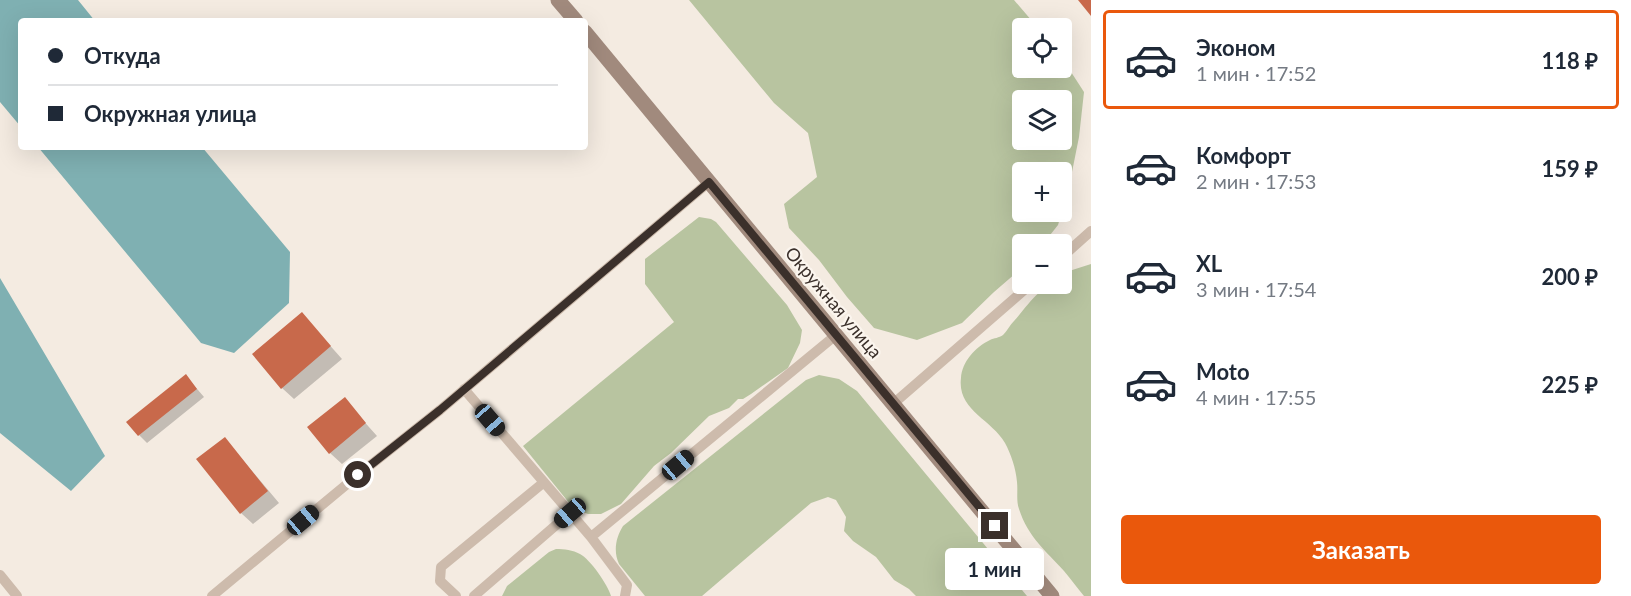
<!DOCTYPE html>
<html lang="ru">
<head>
<meta charset="utf-8">
<style>
	body { margin:0; font-family:Lato,sans-serif; background:#f2f2f3; color:#1f2937; height:100vh; display:flex; flex-direction:column; font-size:22px; white-space:nowrap }
	* { box-sizing:border-box; margin:0 }
	p { font-size:20px; color:#747a83 }
	.icon { flex:none; width:33px; height:33px; fill:none; stroke:currentColor; stroke-width:2; stroke-linecap:round; stroke-linejoin:round }
	.map { position:relative; flex:1; overflow:hidden }
	.details { display:flex; flex-direction:column; background:#fff; width:540px }
	.details>* { flex:none }
	.guide { position:absolute; left:18px; top:18px; width:570px; height:132px; border-radius:6px; box-shadow:0 6px 24px #0002; display:grid; align-content:center; height:132px; padding:0 30px; background:#fff }
	.fabs { position:absolute; left:1012px; top:18px; display:grid; gap:12px }
	.fabs a { display:grid; place-items:center; width:60px; height:60px; border-radius:6px; background:#fff; box-shadow:0 6px 24px #0002; font-size:30px }
	.end { position:absolute; width:27px; height:27px; margin:-14px; border:8px solid #3b302b; background:#fff; box-shadow:0 0 0 3px #fff }
	.from { border-radius:50% }
	.bubble { position:absolute; height:42px; border-radius:6px; background:#fff; box-shadow:0 6px 24px #0002; font-size:20px; font-weight:700; line-height:42px; text-align:center }
	.car { position:absolute; width:18px; height:36px; margin:-18px -9px; border-radius:8px; box-shadow:0 0 4px 2px #0007; background:linear-gradient(#222 24%,#8ab4d8 0 40%,#222 0 76%,#8ab4d8 0 86%,#222 0) }
	.guide b { display:flex; align-items:center; gap:21px; height:57px; font-size:22px }
	.guide b+b { border-top:2px solid #e0e1e3 }
	.guide i { width:15px; height:15px; background:#1f2937 }
	ul { padding:10px 0 0; list-style:none }
	li { display:flex; align-items:center; gap:18px; height:99px; margin:0 12px 9px; padding:0 18px; border:3px solid transparent; border-radius:6px }
	li div { flex:1 }
	li b { display:block; font-size:22px }
	li em { font-style:normal; font-weight:700 }
	li.selected { border-color:#ea580c }
	li>.icon { width:54px; height:54px; stroke-width:1.5 }
	.primary-button { display:flex; gap:12px; margin-top:auto; padding:12px 30px }
	.primary-button a { flex:1; height:69px; border-radius:6px; background:#ea580c; color:#fff; font-size:24px; font-weight:700; line-height:69px; text-align:center }
	main { display:flex; flex:1; min-height:0 }
	.map>svg:first-child { display:block }
	.green { fill:#b8c4a0; fill-rule:evenodd }
	.water { fill:#7fb0b2 }
	.shadow { fill:#0003 }
	.building { fill:#c8694b }
	.lines { fill:none; stroke-linecap:round; stroke-linejoin:round }
	.lane { stroke:#cdbbac; stroke-width:10 }
	.secondary { stroke:#a18a7d; stroke-width:15 }
	.route { stroke:#3b302b; stroke-width:8 }
	.labels { text-anchor:middle; dominant-baseline:central; stroke-width:4.5; stroke-linejoin:round; paint-order:stroke }
	.street-label { font-size:18px; fill:#3b302b; stroke:#fbf5ee }
</style>
</head>
<body>
<main>
<div class="map">
<svg width="1091" height="596" viewBox="0 0 1091 596">
	<rect width="100%" height="100%" fill="#f4ebe1"/>
	<path class="green" d="M689,0H1014L1038,28H1023V68H1062V58L1084,92L1079,137L1070,182L1062,211V172H1023V212H1062L1058,225L1043,244H1023V267L994,292L962,323L917,340L874,328L847,297L819,260L789,228L784,204L817,177L808,133L774,103ZM1023,100H1062V140H1023Z
		M699,217L711,219L716,222L787,305L802,330L800,343L788,368L751,394L743,399H738L729,408L709,416L671,453L654,466L621,504L601,514H588L574,509L523,446L674,322L645,284V259Z
		M1091,264V596H1084C1077,588 1071,579 1064,571C1046,551 1028,537 1019,509C1016,501 1018,491 1017,482C1016,469 1011,454 1005,443C991,419 957,410 961,378C962,362 975,347 990,340C994,338 999,338 1003,335C1007,331 1010,325 1014,321C1028,306 1039,284 1062,284V276L1066,272Z
		M819,375L839,379L857,391L1027,596H916L909,589L894,580L876,557L853,541L844,531L846,517L836,500L828,497L811,503L702,596H645L619,564C613,551 616,537 623,526L806,380Z
		M556,549C564,549 573,550 580,554C590,559 608,585 611,596H502L507,586L549,552Z"/>
	<path class="water" d="M0,0H78L95,21H21V127L0,102Z
		M38,147H202L290,252L289,303L234,353L201,343Z
		M0,278L105,456L71,491L0,433Z"/>
	<path class="shadow" d="M302,314L342,359L294,399L282,388Z
		M186,376L204,397L147,443L139,435Z
		M344,399L377,436L342,464L330,453Z
		M225,439L279,503L253,524L241,513Z"/>
	<path class="building" d="M1078,0H1091V16Z
		M302,312L331,346L281,389L252,354Z
		M186,374L197,389L138,436L126,422Z
		M345,397L366,423L329,454L307,427Z
		M225,437L268,491L240,514L196,459Z"/>
	<g class="lines">
		<path class="lane" d="M1062,257L1091,231
			M464,389L591,537L627,585L625,596
			M893,404L1031,284
			M591,537L836,335
			M0,575L17,596
			M212,596L358,475L440,410L709,182
			M456,596L440,581L441,567L543,483
			M474,596L570,513"/>
		<path class="secondary" d="M558,0L576,21
			M585,32L1052,596"/>
	</g>
	<g class="lines">
		<path class="route" d="M358,475L440,410L709,182L995,526"/>
	</g>
	<g class="labels">
		<g class="street-label">
			<text transform="translate(834 302) rotate(50)">Окружная улица</text>
		</g>
	</g>
</svg>
<div class="fabs">
<a><svg class="icon" aria-label="locate" viewBox="0 0 24 24"><circle cx="12" cy="12" r="6"/><path d="M12 2v4M12 18v4M2 12h4M18 12h4"/></svg></a>
<a><svg class="icon" aria-label="layers" viewBox="0 0 24 24"><path d="M12 4l9 5-9 5-9-5zM3 14l9 5 9-5"/></svg></a>
<a>+</a>
<a>−</a>
</div>
<i class="end from" style="left:358px;top:475px"></i>
<i class="end" style="left:995px;top:526px"></i>
<div class="bubble" style="left:945px;top:548px;width:99px">1 мин</div>
<i class="car" style="left:490px;top:420px;rotate:139deg"></i>
<i class="car" style="left:678px;top:465px;rotate:50deg"></i>
<i class="car" style="left:570px;top:513px;rotate:229deg"></i>
<i class="car" style="left:303px;top:520px;rotate:50deg"></i>
<div class="guide">
<b><i class="from"></i>Откуда</b>
<b><i></i>Окружная улица</b>
</div>
</div>
<section class="details">
<ul>
<li class="selected"><svg class="icon" aria-label="car" viewBox="0 0 24 24"><path d="M5 17H2v-5l4-1 3-4h7l3 4 3 1v5h-3M9 17h6M6 11h13"/><circle cx="7" cy="17" r="2"/><circle cx="17" cy="17" r="2"/></svg><div><b>Эконом</b><p>1 мин · 17:52</p></div><em>118 ₽</em></li>
<li><svg class="icon" aria-label="car" viewBox="0 0 24 24"><path d="M5 17H2v-5l4-1 3-4h7l3 4 3 1v5h-3M9 17h6M6 11h13"/><circle cx="7" cy="17" r="2"/><circle cx="17" cy="17" r="2"/></svg><div><b>Комфорт</b><p>2 мин · 17:53</p></div><em>159 ₽</em></li>
<li><svg class="icon" aria-label="car" viewBox="0 0 24 24"><path d="M5 17H2v-5l4-1 3-4h7l3 4 3 1v5h-3M9 17h6M6 11h13"/><circle cx="7" cy="17" r="2"/><circle cx="17" cy="17" r="2"/></svg><div><b>XL</b><p>3 мин · 17:54</p></div><em>200 ₽</em></li>
<li><svg class="icon" aria-label="car" viewBox="0 0 24 24"><path d="M5 17H2v-5l4-1 3-4h7l3 4 3 1v5h-3M9 17h6M6 11h13"/><circle cx="7" cy="17" r="2"/><circle cx="17" cy="17" r="2"/></svg><div><b>Moto</b><p>4 мин · 17:55</p></div><em>225 ₽</em></li>
</ul>
<div class="primary-button"><a>Заказать</a></div>
</section>
</main>
</body>
</html>
